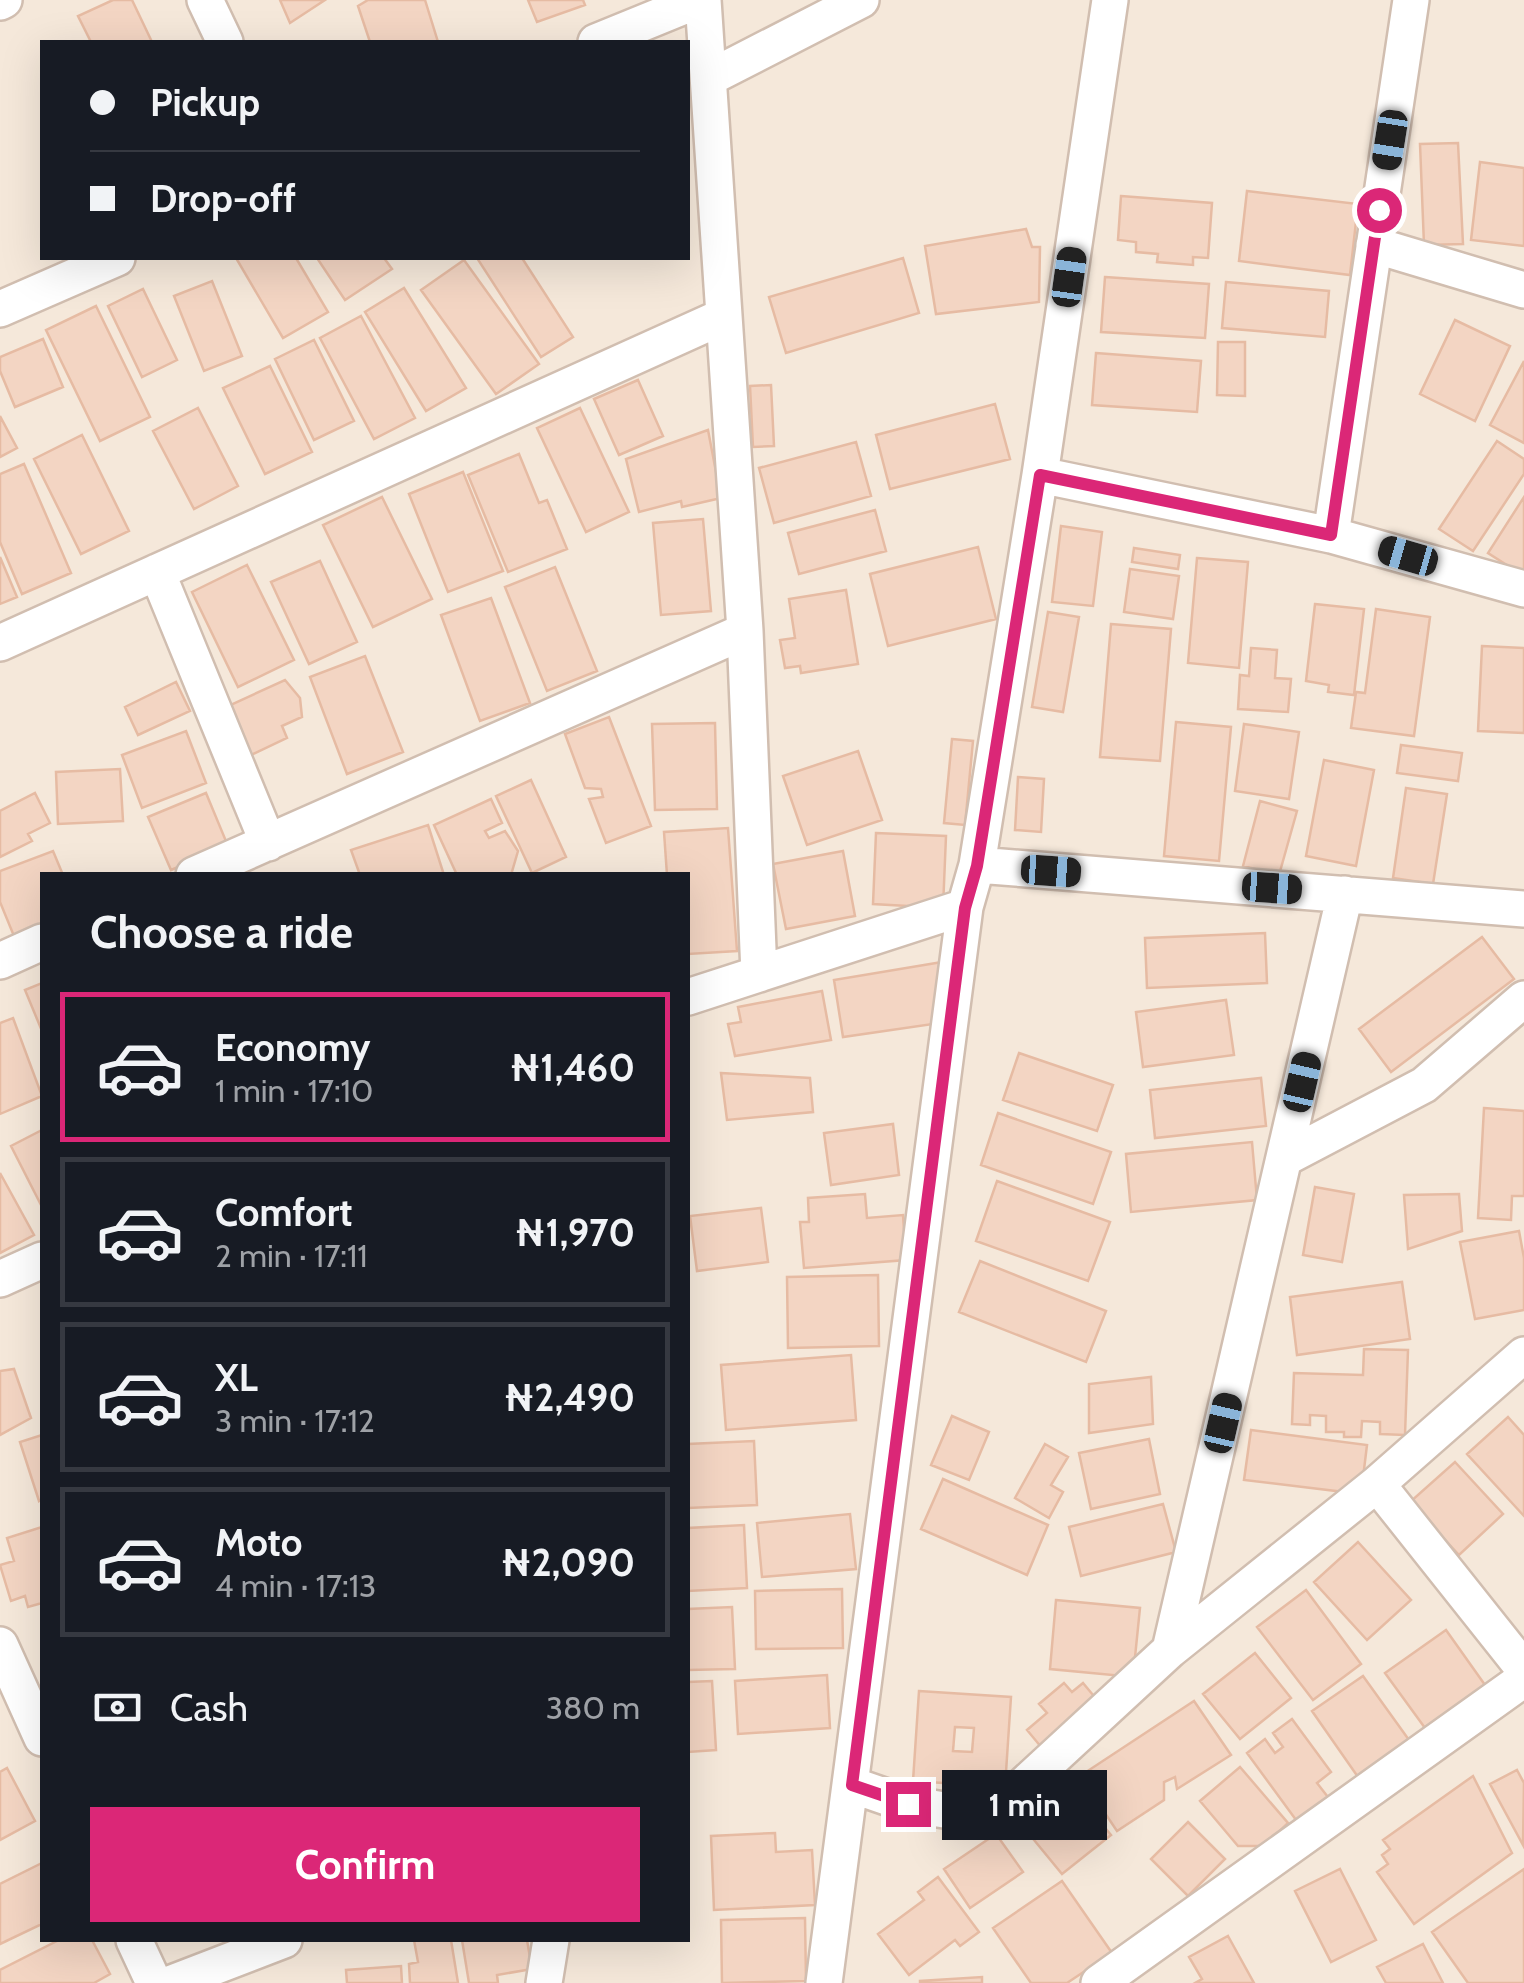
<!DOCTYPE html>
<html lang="en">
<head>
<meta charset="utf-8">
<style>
	body { margin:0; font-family:Cabin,sans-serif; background:#20242c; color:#f1f3f6; height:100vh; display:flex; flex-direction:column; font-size:38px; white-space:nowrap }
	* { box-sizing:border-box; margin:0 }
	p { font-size:32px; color:#9ea1a6 }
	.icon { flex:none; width:55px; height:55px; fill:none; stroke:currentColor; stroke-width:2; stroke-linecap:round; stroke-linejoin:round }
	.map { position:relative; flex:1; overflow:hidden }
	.sheet { position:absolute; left:40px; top:872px; width:650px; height:1070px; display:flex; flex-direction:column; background:#171b24; border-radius:0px; box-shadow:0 10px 40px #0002 }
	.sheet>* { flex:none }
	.guide { position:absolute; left:40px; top:40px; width:650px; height:220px; border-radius:0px; box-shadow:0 10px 40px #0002; display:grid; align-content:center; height:220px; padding:0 50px; background:#171b24 }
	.end { position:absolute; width:45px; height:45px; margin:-22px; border:12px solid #db2777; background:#fff; box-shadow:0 0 0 5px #fff }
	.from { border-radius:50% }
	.bubble { position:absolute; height:70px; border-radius:0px; background:#171b24; box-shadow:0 10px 40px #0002; font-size:32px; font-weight:700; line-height:70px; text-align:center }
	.car { position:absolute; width:30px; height:60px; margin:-30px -15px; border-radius:12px; box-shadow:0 0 8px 2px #0007; background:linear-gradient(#222 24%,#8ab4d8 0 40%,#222 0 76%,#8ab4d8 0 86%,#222 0) }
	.guide b { display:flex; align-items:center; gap:35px; height:95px; font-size:38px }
	.guide b+b { border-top:2px solid #363941 }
	.guide i { width:25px; height:25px; background:#f1f3f6 }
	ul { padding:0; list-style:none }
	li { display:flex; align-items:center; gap:30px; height:150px; margin:0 20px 15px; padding:0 30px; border:5px solid #363941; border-radius:0px }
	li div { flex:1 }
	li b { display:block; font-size:38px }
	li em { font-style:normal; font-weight:700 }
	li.active { border-color:#db2777 }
	li>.icon { width:90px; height:90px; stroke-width:1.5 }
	h2 { padding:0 50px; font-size:45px; line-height:120px }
	.pay { display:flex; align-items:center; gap:25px; height:110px; padding:0 50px; font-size:38px }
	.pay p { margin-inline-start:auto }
	.primary-button { display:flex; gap:20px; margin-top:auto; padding:20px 50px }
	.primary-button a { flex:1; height:115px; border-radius:0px; background:#db2777; color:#fff; font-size:40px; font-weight:700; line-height:115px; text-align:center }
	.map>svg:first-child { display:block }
	.residential { fill:#f5e8da; fill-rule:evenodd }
	.building { fill:#f3d5c3; stroke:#e6bba3; stroke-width:2.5; fill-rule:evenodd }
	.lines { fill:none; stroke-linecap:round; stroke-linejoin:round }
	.street-casing { stroke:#d1beb0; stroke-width:40 }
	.street { stroke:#fff; stroke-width:35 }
	.route { stroke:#db2777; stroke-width:12 }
</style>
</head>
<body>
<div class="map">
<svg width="1524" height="1983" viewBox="0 0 1524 1983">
	<rect width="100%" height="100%" fill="#fdf6ec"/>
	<path class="residential" d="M0,0H1524V1983H0ZM42,42H688V258H42ZM42,875H688V1940H42Z"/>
	<path class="building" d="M113,0H132L152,42H91L78,16Z
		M280,0H325L290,23Z
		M368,0H425L438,42H370L358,6Z
		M528,0H583L585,5L537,22Z
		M1458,143L1463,244L1424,245L1420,144Z
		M1480,162L1524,168V246L1471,240Z
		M1247,191L1358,204L1350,275L1239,261Z
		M1121,196L1212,203L1208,258L1193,257V265L1157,262L1158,254L1136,252V242L1118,240Z
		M1026,229L1032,247H1040L1039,302L936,314L925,246Z
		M236,258H296L328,312L283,338Z
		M317,258H384L392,269L345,300Z
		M477,258H522L573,337L541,357Z
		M903,258L919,313L786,353L769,297Z
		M464,260L539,364L496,394L421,290Z
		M1105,277L1209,284L1205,338L1101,332Z
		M212,281L242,356L204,371L174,296Z
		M1226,282L1329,291L1325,337L1222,328Z
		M404,288L466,388L426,411L365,312Z
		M143,289L177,360L142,377L108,306Z
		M96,306L150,417L100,441L46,330Z
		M361,316L415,418L374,439L320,338Z
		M1455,320L1510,346L1475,421L1420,394Z
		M43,339L63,387L15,407L0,371V357Z
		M314,340L354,421L314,440L275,359Z
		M1218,342H1245V396L1217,395Z
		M1096,353L1201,361L1197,412L1092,405Z
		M1524,361V443L1490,425Z
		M270,366L312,452L265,474L223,388Z
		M638,380L663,436L619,455L594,399Z
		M771,385L774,446L753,447L750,386Z
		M995,404L1010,459L890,489L876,435Z
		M198,408L238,486L194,509L153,431Z
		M580,408L629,512L586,532L537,428Z
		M0,416L17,448L0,457Z
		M708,430L721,498L682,507L681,501L639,512L626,459Z
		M82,435L129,531L81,554L34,459Z
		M1497,441L1524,459V474L1473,551L1439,529Z
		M856,442L871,496L774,523L759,468Z
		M519,454L539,503L547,500L567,549L508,572L468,475Z
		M24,464L71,573L22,594L0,542V474Z
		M463,472L503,571L448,592L409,494Z
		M382,497L432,599L373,627L323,525Z
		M1524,497V576L1488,553Z
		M875,510L886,551L799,574L788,533Z
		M703,519L711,611L661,615L653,523Z
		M1061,526L1102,532L1093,606L1052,602Z
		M978,547L996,619L888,646L870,574Z
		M1134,548L1180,555L1178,569L1132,562Z
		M0,557L17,597L0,604Z
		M1197,558L1248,562L1239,668L1188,663Z
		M320,561L357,642L309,664L271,582Z
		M247,565L294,660L238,687L192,592Z
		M555,567L597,671L547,691L505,587Z
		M1130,569L1179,576L1173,619L1124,612Z
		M846,590L858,664L801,673L800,666L785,668L780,640L795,638L789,599Z
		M491,598L530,703L480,721L441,615Z
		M1315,604L1364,609L1354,695L1328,692L1329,685L1306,681Z
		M1376,609L1430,617L1414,736L1351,728L1356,692L1365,693Z
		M1048,612L1079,617L1063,712L1032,707Z
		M1111,624L1171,629L1160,761L1100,757Z
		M1482,646L1524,648V733L1478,731Z
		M1251,648L1277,650L1275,678L1291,679L1288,712L1238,709L1240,675L1249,676Z
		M365,656L403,752L347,774L310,677Z
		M285,680L300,698L302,717L282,726L287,738L249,756L226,707Z
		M176,682L190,711L138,735L125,707Z
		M609,717L651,826L606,843L589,799L603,797L601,789L585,788L565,734Z
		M1176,722L1231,727L1219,861L1164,856Z
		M715,723L717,809L655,810L652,724Z
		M1244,724L1299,732L1289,799L1235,791Z
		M186,731L206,783L142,808L122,755Z
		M952,739L973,741L965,825L944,823Z
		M1401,745L1462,753L1458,781L1397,773Z
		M858,751L882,820L807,845L783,776Z
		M1324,760L1374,770L1356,866L1306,856Z
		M120,769L123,821L58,824L56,772Z
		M1018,777L1044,779L1041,832L1015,830Z
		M531,780L566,857L532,873L496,796Z
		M1406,788L1447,794L1433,884L1393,878Z
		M35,793L50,823L28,834L32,841L0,857V811Z
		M206,793L228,846L171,870L148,817Z
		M491,799L502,823L485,831L489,838L505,831L518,851L511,875H457L434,825Z
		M1260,801L1297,811L1279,875L1243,866Z
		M428,825L444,875H360L351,850Z
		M728,828L737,951L688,954V875H667L664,832Z
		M876,833L946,836L943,908L873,904Z
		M53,851L63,875H42V931L16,941L0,902V871Z
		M843,851L855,916L786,929L773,864Z
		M1265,933L1267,983L1147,988L1145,938Z
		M1482,937L1514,979L1391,1072L1359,1029Z
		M942,962L940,1023L843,1037L834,980Z
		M42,983V1031L25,990Z
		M822,991L831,1040L735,1056L728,1024L741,1022L738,1007Z
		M1226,1000L1234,1055L1143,1067L1136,1012Z
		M13,1018L42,1096L0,1114V1023Z
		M1019,1053L1113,1085L1097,1131L1003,1100Z
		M721,1073L810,1078L813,1112L727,1120Z
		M1261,1078L1266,1126L1155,1138L1150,1090Z
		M1484,1108L1524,1111V1196H1512L1511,1220L1478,1218Z
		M998,1113L1111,1152L1093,1204L981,1165Z
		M893,1124L899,1175L831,1185L824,1133Z
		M42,1130V1207L11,1146Z
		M1252,1142L1257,1200L1131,1212L1126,1154Z
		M0,1173L34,1235L0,1253Z
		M997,1181L1110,1222L1088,1281L976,1241Z
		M1315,1187L1354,1194L1342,1262L1303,1255Z
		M865,1194L867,1218L903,1215L906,1260L804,1268L800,1222H809L808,1198Z
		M1459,1194L1462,1231L1408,1249L1404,1195Z
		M761,1208L768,1262L697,1271L690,1216Z
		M1519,1231L1524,1258V1310L1475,1319L1460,1242Z
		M980,1261L1106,1311L1086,1362L959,1312Z
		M878,1275L879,1346L788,1348L787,1277Z
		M1402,1282L1410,1339L1297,1355L1290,1297Z
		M1364,1349L1408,1350L1405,1435L1380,1434V1422L1362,1421L1361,1437H1344V1432H1326V1416L1310,1415V1425L1292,1424L1294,1373L1363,1375Z
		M851,1355L856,1420L726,1430L721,1365Z
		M14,1369L31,1418L0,1435V1371Z
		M1151,1377L1153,1424L1089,1433V1384Z
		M952,1416L989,1432L969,1480L931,1465Z
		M1508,1417L1524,1435V1516L1467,1454Z
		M1251,1430L1367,1445L1361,1494L1244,1480Z
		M42,1435V1499L39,1501L20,1442Z
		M1149,1439L1160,1494L1091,1509L1079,1453Z
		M754,1441L757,1505L688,1508V1444Z
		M1045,1444L1068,1457L1051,1485L1063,1492L1049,1518L1015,1498Z
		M1455,1462L1503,1514L1459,1555L1410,1502Z
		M943,1479L1048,1525L1027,1575L921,1529Z
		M1163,1504L1176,1552L1081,1576L1069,1527Z
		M850,1514L856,1569L762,1577L757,1523Z
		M744,1525L747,1588L688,1591V1528Z
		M42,1527V1603L28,1607L25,1596L11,1601L0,1565L14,1561L7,1538Z
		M1358,1542L1411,1600L1367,1640L1314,1582Z
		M842,1589L843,1648L756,1649L755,1591Z
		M1306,1590L1361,1664L1313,1700L1257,1627Z
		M1056,1600L1140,1608L1133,1677L1050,1669Z
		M732,1607L735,1669L688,1670V1609Z
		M1446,1630L1485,1685L1425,1728L1385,1673Z
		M1255,1653L1291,1698L1240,1739L1203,1694Z
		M827,1675L830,1728L738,1734L735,1681Z
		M1363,1676L1409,1740L1358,1777L1312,1711Z
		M712,1681L716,1750L688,1752V1682Z
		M1064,1683L1072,1692L1083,1683L1098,1701L1042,1748L1027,1730L1047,1713L1039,1704Z
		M919,1691L1011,1697L1005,1787L913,1781ZM955,1727L974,1728L972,1752L953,1751Z
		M1194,1701L1231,1755L1177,1789L1175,1777L1164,1782V1800L1117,1831L1080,1776Z
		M1292,1719L1331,1772L1317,1783L1331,1801L1299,1824L1247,1753L1265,1739L1275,1753L1283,1747L1273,1733Z
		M1240,1767L1288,1823L1264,1846H1238L1200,1801Z
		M7,1768L35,1821L0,1840V1772Z
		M1517,1770L1524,1783L1523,1845L1490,1784Z
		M1473,1776L1512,1853L1414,1924L1377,1872L1388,1864L1382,1855L1390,1849L1383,1840Z
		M1074,1790L1111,1835L1062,1874L1025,1829Z
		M1188,1822L1225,1859L1188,1896L1151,1859Z
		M775,1833L776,1852L812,1850L815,1905L714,1910L711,1836Z
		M996,1834L1023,1872L970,1908L944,1869Z
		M42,1863V1924L0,1944V1884Z
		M1340,1869L1376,1940L1331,1962L1295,1891Z
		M1524,1869V1983H1468L1432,1932Z
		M938,1877L979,1932L960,1946L955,1940L909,1975L878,1934L924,1900L918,1892Z
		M1062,1881L1112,1953L1067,1983H1031L993,1928Z
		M805,1918L806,1981L722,1983L721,1920Z
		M1228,1936L1254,1983H1195L1202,1979L1189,1957Z
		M59,1940H92L110,1974L94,1983H0V1970Z
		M414,1940H451L458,1983H410L409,1964L418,1962Z
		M462,1940H527L532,1969L497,1975L498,1983H469Z
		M1423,1944L1443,1983H1386L1377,1967Z
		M401,1966L402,1983H347L346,1970Z
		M982,1977V1983H920V1981Z"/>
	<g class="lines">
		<g class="street-casing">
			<path id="street" d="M205,0L225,42
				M703,0L745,631L759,974
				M0,2L4,0
				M596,42L699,0
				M709,78L861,0
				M1374,245L1524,290
				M0,309L117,258
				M1040,475L1331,535L1524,589
				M1331,535L1411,0
				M157,572L268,843
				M0,643L724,316
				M977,865L1524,909
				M194,875L745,631
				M0,961L42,942
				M688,997L965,907
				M1285,1158L1424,1085L1524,999
				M0,1279L42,1260
				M1377,1484L1524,1669
				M0,1645L42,1738
				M1170,1650L1345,894
				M852,1785L907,1804L969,1814L1014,1794L1170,1650L1377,1484L1524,1355
				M134,1940L154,1983
				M172,1983L284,1940
				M544,1983L551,1940
				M824,1983L965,907L977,865L1040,475L1110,0
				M1099,1983L1524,1679"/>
		</g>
		<use href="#street" class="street"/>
	</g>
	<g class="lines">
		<path class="route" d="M908,1804L852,1785L965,908L977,866L1040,475L1331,535L1379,210"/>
	</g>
</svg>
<i class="end from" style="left:1379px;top:210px"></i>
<i class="end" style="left:908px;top:1804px"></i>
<div class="bubble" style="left:942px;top:1770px;width:165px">1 min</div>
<i class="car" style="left:1390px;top:140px;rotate:189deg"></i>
<i class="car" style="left:1069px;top:277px;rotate:8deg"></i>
<i class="car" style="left:1408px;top:556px;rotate:286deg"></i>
<i class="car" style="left:1051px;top:871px;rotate:94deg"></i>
<i class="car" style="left:1272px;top:888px;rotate:94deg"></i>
<i class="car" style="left:1302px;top:1082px;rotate:13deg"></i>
<i class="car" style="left:1223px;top:1423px;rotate:13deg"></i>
<div class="guide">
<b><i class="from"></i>Pickup</b>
<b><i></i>Drop-off</b>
</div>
<section class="sheet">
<h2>Choose a ride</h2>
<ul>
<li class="active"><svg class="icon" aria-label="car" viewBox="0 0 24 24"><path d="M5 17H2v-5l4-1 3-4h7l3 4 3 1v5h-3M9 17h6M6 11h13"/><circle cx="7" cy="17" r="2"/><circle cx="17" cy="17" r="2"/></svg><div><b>Economy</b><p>1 min · 17:10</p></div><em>₦1,460</em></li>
<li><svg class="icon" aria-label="car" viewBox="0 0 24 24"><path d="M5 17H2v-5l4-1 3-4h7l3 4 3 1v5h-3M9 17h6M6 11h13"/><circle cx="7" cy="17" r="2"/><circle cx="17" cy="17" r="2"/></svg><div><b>Comfort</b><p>2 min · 17:11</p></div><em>₦1,970</em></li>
<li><svg class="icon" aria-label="car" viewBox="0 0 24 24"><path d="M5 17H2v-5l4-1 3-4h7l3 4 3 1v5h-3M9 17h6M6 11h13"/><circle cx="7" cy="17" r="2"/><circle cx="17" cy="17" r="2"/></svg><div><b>XL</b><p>3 min · 17:12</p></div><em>₦2,490</em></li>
<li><svg class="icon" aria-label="car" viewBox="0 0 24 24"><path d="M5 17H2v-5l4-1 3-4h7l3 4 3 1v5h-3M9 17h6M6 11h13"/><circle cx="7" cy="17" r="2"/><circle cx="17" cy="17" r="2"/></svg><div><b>Moto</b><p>4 min · 17:13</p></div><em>₦2,090</em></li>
</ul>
<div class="pay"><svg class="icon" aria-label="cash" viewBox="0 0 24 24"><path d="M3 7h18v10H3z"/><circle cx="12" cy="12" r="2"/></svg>Cash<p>380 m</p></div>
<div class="primary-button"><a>Confirm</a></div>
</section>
</div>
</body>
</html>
